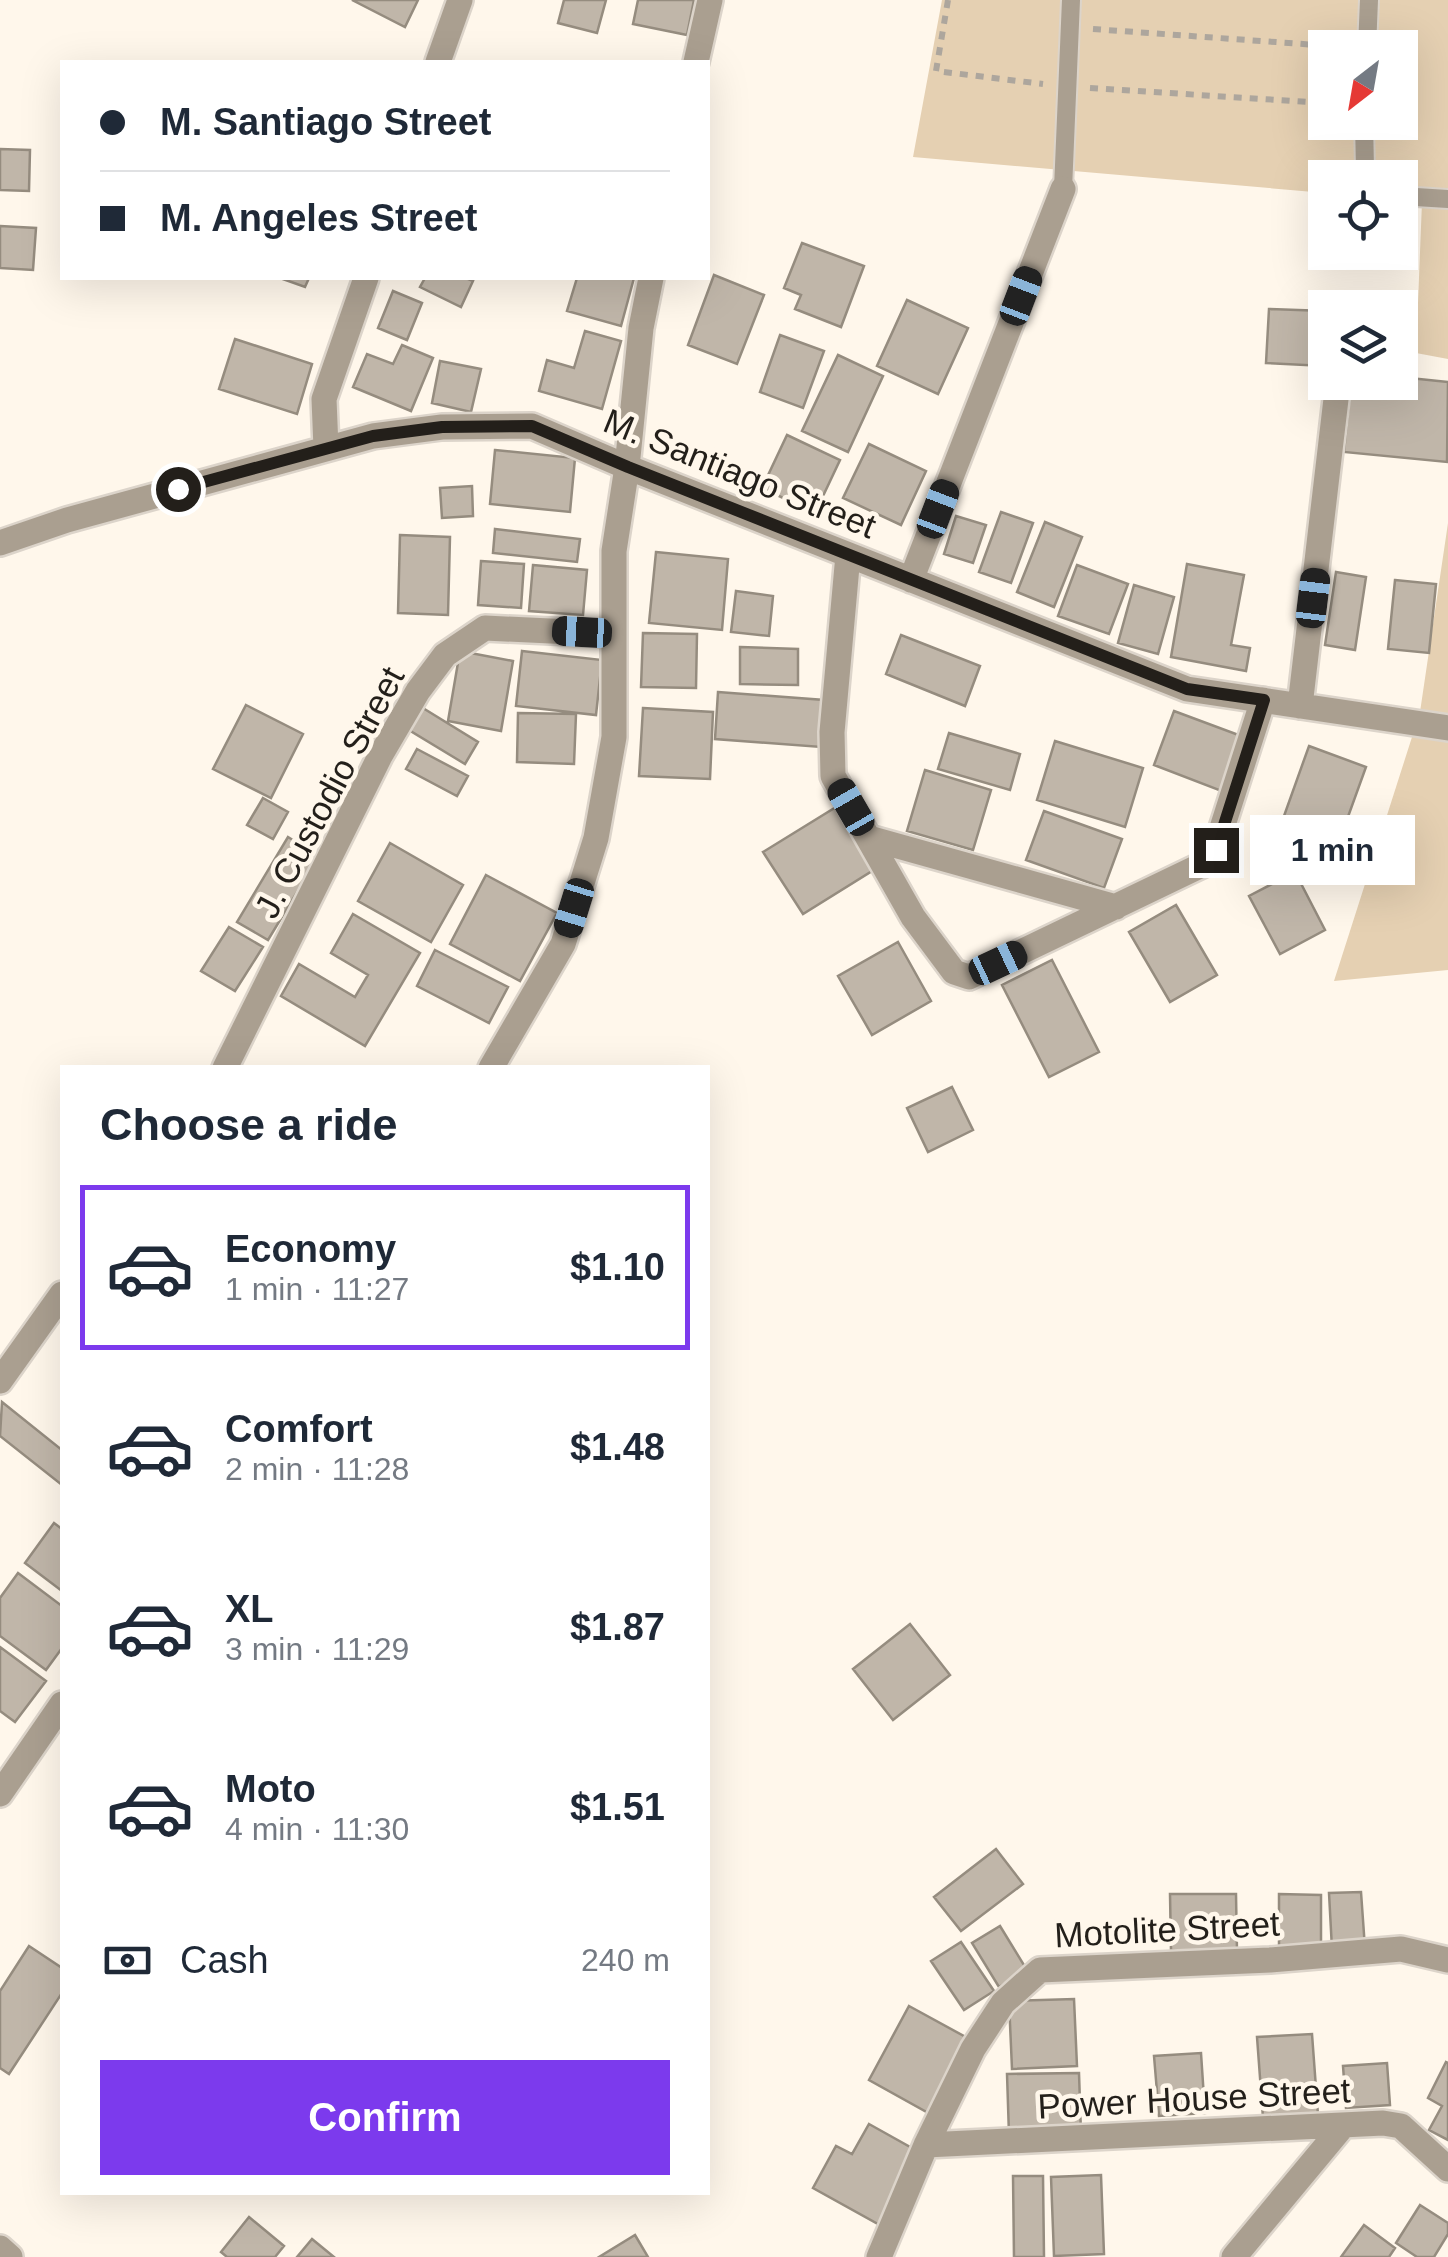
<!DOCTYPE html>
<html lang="en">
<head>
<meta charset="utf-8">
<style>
	body { margin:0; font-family:Arial,sans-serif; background:#f2f2f3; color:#1f2937; height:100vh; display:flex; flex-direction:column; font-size:38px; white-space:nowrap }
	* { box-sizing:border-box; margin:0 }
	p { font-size:32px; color:#747a83 }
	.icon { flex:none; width:55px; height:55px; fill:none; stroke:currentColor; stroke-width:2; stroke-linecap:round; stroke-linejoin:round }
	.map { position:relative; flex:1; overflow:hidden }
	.sheet { position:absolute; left:60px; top:1065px; width:650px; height:1130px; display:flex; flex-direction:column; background:#fff; border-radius:0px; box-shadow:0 10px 40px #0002 }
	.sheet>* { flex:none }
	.guide { position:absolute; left:60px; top:60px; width:650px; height:220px; border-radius:0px; box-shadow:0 10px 40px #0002; display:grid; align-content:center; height:220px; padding:0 40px; background:#fff }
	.needle { width:65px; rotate:211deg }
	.buttons { position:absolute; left:1308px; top:30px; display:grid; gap:20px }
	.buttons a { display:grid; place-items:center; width:110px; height:110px; border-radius:0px; background:#fff; box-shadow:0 10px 40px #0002; font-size:50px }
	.end { position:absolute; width:45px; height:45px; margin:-22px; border:12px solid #231f1a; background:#fff; box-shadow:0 0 0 5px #fff }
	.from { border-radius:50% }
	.bubble { position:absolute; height:70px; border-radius:0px; background:#fff; box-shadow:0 10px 40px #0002; font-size:32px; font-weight:700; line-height:70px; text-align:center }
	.car { position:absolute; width:30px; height:60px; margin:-30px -15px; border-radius:12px; box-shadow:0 0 8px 2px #0007; background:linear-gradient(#222 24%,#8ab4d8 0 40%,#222 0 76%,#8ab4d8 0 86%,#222 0) }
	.guide b { display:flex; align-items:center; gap:35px; height:95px; font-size:38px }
	.guide b+b { border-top:2px solid #e0e1e3 }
	.guide i { width:25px; height:25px; background:#1f2937 }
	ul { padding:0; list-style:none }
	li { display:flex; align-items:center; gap:30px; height:165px; margin:0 20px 15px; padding:0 20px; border:5px solid transparent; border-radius:0px }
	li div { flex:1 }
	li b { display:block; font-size:38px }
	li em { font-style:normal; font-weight:700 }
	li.active { border-color:#7c3aed }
	li>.icon { width:90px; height:90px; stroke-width:1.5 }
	h2 { padding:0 40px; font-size:45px; line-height:120px }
	.pay { display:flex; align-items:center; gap:25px; height:110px; padding:0 40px; font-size:38px }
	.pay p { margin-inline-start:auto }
	.button { display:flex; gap:20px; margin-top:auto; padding:20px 40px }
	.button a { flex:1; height:115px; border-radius:0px; background:#7c3aed; color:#fff; font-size:40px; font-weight:700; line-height:115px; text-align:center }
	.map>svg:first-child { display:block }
	.green { fill:#e5d0b2; fill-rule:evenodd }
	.building { fill:#c0b6a9; stroke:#958c7f; stroke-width:2.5 }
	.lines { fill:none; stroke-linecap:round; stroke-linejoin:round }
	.service-casing { stroke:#dcd4ca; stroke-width:22 }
	.minor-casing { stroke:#dcd4ca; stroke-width:30 }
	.path { stroke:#ada69d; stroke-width:6; stroke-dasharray:8 8; stroke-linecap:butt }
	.service { stroke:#aa9f90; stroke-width:18 }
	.minor { stroke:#aa9f90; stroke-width:25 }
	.route { stroke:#231f1a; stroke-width:12 }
	.labels { text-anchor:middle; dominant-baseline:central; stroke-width:9; stroke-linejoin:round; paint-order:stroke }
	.street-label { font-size:35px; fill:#231f1a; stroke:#fff7eb }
</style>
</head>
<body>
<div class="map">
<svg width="1448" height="2257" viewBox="0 0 1448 2257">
	<rect width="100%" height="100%" fill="#fff7eb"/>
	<path class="green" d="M942,0H1448V359L1416,353L1422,202L1400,200V178H1325V193L913,157ZM1325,48H1400V122H1325Z
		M1448,523V970L1334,981L1420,712Z"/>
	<path class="building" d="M352,0H418L405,27Z
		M564,0H606L597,33L558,23Z
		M638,0H694L687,35L633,24Z
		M0,149L30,150L29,191L0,190Z
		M0,226L36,228L33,270L0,268Z
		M802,243L864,266L841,327L795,309L801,295L784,288Z
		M714,275L764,295L737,364L688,345Z
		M280,278H309L305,287Z
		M425,278H466L473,281L461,307L420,287Z
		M577,278H634L621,326L567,311Z
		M393,291L422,303L407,340L378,328Z
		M907,300L968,328L938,394L877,366Z
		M1269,309L1325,311L1324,366L1266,363Z
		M585,331L621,341L602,409L539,391L547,360L574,368Z
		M780,335L824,351L803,408L760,392Z
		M235,339L312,364L297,414L219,389Z
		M402,345L433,358L411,411L353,387L367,354L393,364Z
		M838,355L883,376L848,452L802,431Z
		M440,361L481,369L471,412L432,403Z
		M1400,377L1448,382L1447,462L1344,452L1351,382H1400Z
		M787,435L840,460L815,513L762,488Z
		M869,444L926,471L901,525L843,498Z
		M495,450L575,458L570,512L490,504Z
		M472,486L473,516L442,518L440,488Z
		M1001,512L1033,523L1011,583L979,572Z
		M956,516L986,525L973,563L944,554Z
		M1045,522L1082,537L1054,607L1017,592Z
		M495,529L580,539L577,562L493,553Z
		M400,535L450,537L448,615L398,613Z
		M656,552L728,559L722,630L649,623Z
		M481,561L524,564L521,608L478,605Z
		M1187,564L1244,575L1231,645L1250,648L1246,671L1171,657Z
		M533,565L587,570L583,615L529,611Z
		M1077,565L1128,584L1109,634L1058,616Z
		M1336,572L1366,577L1355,650L1325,645Z
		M1395,580L1436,584L1429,653L1388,649Z
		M1134,585L1174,597L1158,654L1118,643Z
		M736,591L773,596L769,636L731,632Z
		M643,633L697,634L696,688L641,687Z
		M901,635L980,666L965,706L886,674Z
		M740,647L798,649V685L740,684Z
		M460,651L513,661L501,731L448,721Z
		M522,651L602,660L596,715L516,706Z
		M718,692L824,700L821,747L715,739Z
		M246,705L303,734L271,798L213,769Z
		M418,705L478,742L465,764L404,727Z
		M643,708L713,712L710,779L639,776Z
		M1174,711L1244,737L1224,792L1154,765Z
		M518,713L576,714L574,764L517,762Z
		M949,733L1020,754L1010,790L938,769Z
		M1055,741L1143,768L1125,827L1037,800Z
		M1309,746L1366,767L1336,850L1279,830Z
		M417,749L468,776L457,796L406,769Z
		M925,770L991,790L973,850L907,831Z
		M263,798L288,812L273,839L247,825Z
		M841,804L880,866L803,914L763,852Z
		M1044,811L1122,839L1104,888L1026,860Z
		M288,837L319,856L268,940L237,922Z
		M390,843L463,885L431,942L358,901Z
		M1295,872L1325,930L1280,954L1249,896Z
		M486,875L557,913L520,981L450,944Z
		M1176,905L1217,975L1170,1002L1129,932Z
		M353,914L420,953L365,1046L281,996L299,964L355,997L368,975L331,953Z
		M229,927L263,947L235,991L201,971Z
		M898,942L931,1001L872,1035L838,976Z
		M435,950L508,987L489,1023L417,986Z
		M1052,960L1099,1052L1049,1077L1002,985Z
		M952,1087L973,1130L928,1152L907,1108Z
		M2,1402L62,1450V1485L0,1436Z
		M54,1523L62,1529V1591L25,1563Z
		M18,1573L62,1606V1648L46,1670L0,1636V1598Z
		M910,1624L950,1675L893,1720L853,1669Z
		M0,1647L46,1681L15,1722L0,1711Z
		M996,1849L1023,1884L961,1931L934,1897Z
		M1361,1892L1365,1948L1332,1949L1329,1893Z
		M1170,1894H1236L1237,1951L1171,1950Z
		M1279,1894L1321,1895V1949H1279Z
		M1000,1926L1027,1970L999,1987L972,1943Z
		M961,1942L994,1991L964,2010L931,1961Z
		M29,1946L62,1968V1993L9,2074L0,2068V1991Z
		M1074,1999L1077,2066L1012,2069L1009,2001Z
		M909,2006L973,2041L932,2115L869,2080Z
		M1312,2034L1318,2115L1263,2118L1257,2037Z
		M1201,2053L1205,2113L1159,2116L1154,2056Z
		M1446,2062L1448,2063V2140L1429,2130L1442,2106L1428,2098Z
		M1387,2063L1390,2105L1346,2108L1343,2066Z
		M1079,2073L1081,2133L1009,2135L1007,2074Z
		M869,2124L919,2152L878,2224L813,2188L836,2146L852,2154Z
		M1101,2175L1104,2254L1054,2256L1051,2177Z
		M1013,2176H1043L1044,2257H1014Z
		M1420,2205L1448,2223V2234L1434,2257H1417L1396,2243Z
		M249,2217L284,2246L275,2257H227L221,2252Z
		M1364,2225L1395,2248L1389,2257H1341Z
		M635,2235L648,2257H599Z
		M312,2239L334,2257H297Z"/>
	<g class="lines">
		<g class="service-casing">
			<path id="service" d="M1367,48L1369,0
				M1364,122L1365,169L1369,178
				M1063,189L1071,0
				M1400,196L1448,199"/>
		</g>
		<g class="minor-casing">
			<path id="minor" d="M438,62L460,0
				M696,62L710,0
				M326,448L324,399L366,278
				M0,543L67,520L373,436L442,427L532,426L627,467L1187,689L1448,728
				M848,555L832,732L833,776L913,917L954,972L969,977L1204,864L1215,850L1263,700
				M911,580L1063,189
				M1300,706L1338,382
				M869,838L1116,907
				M225,1068L380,756L418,691L445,655L485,628L614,634
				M491,1068L563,944L596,838L614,737V551L627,467L641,328L651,278
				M0,1381L62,1294
				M0,1794L62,1704
				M926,2145L1383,2123L1401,2126L1448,2169
				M0,2248L10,2257
				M879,2257L926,2145L973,2049L1003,2003L1040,1970L1270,1960L1401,1949L1448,1960
				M1234,2257L1342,2127"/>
		</g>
		<path class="path" d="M948,0L936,71L1043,84
			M1093,29L1345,47
			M1090,88L1325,103"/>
		<use href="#service" class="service"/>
		<use href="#minor" class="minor"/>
	</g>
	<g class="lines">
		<path class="route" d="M178,489L373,436L442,427L532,426L628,467L1187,689L1264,700L1216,850"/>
	</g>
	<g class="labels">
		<g class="street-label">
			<text transform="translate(740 473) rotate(22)">M. Santiago Street</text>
			<text transform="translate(329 792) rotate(-62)">J. Custodio Street</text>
			<text transform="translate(1167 1929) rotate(-3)">Motolite Street</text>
			<text transform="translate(1194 2098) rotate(-3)">Power House Street</text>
		</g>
	</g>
</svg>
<div class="buttons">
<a><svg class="needle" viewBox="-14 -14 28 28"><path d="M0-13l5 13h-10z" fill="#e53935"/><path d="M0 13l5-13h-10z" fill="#747a83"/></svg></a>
<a><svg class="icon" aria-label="locate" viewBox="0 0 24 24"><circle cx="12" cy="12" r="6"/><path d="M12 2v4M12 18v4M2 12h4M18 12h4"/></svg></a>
<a><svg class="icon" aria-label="layers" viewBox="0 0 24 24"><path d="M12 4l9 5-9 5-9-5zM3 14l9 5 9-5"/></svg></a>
</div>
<i class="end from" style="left:178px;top:489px"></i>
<i class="end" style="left:1216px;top:850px"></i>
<div class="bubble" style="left:1250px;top:815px;width:165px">1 min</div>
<i class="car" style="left:1021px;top:296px;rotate:21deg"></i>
<i class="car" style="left:938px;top:509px;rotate:21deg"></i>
<i class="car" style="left:1313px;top:598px;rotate:7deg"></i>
<i class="car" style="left:582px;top:632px;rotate:273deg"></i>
<i class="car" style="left:851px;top:807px;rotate:330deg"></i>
<i class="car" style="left:574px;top:908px;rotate:197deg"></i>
<i class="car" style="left:998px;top:963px;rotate:65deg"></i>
<div class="guide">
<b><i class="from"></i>M. Santiago Street</b>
<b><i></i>M. Angeles Street</b>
</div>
<section class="sheet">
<h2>Choose a ride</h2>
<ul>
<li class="active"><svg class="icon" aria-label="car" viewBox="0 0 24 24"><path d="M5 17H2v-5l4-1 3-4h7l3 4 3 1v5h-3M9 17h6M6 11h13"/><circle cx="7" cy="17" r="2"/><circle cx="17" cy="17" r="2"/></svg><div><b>Economy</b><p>1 min · 11:27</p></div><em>$1.10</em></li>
<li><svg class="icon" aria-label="car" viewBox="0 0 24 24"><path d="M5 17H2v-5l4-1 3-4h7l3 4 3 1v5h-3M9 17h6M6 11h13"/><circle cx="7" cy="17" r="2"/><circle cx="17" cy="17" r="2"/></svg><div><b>Comfort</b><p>2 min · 11:28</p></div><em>$1.48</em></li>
<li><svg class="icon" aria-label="car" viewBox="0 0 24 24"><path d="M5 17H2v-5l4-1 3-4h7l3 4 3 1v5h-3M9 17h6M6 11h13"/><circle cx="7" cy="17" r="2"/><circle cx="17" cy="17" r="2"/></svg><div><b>XL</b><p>3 min · 11:29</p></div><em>$1.87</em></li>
<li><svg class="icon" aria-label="car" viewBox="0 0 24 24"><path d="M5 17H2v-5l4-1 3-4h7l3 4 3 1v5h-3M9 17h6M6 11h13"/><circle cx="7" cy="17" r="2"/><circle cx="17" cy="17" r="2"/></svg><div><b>Moto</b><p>4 min · 11:30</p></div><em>$1.51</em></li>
</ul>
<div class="pay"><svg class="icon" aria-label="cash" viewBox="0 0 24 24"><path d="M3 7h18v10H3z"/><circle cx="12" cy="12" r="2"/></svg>Cash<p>240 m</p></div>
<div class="button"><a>Confirm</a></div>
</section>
</div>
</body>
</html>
